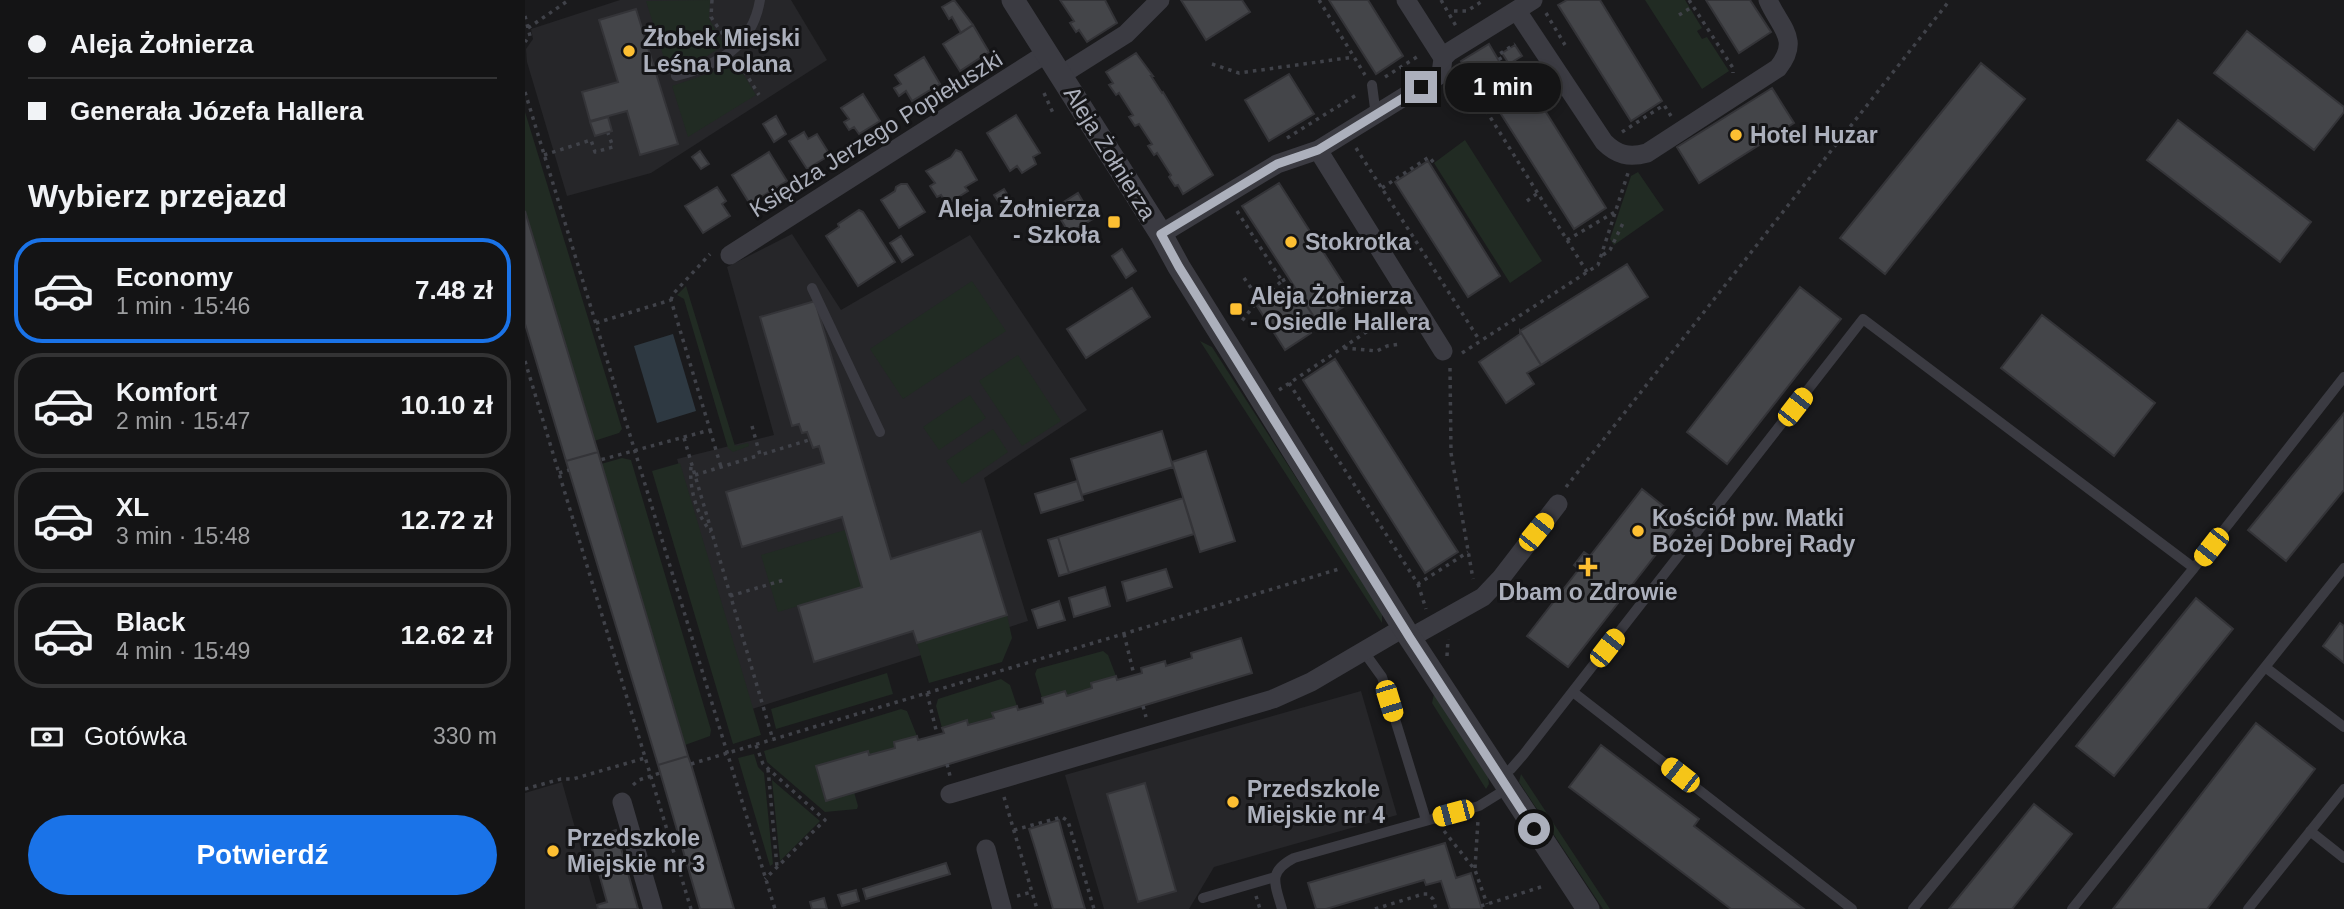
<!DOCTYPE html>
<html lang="pl">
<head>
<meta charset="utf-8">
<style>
	body { margin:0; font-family:Arial,sans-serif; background:#212122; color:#f1f3f6; height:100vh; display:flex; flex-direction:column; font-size:26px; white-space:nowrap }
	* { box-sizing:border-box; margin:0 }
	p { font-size:23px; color:#9d9ea0 }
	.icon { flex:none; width:38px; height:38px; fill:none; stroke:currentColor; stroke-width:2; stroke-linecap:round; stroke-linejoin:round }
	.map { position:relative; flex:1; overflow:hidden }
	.sheet { display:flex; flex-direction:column; background:#141415; width:525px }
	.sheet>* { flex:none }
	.top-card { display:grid; align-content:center; height:154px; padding:0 28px; background:#141415 }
	.end { position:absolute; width:32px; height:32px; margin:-16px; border:9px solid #acb0bc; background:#111; box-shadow:0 0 0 4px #111 }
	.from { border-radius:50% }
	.bubble { position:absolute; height:49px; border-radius:24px; background:#141415; box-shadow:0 4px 10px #0003,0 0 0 2px #333334; font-size:23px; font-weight:700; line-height:49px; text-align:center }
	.car { position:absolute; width:21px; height:42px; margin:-21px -10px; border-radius:9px; box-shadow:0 0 5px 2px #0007; background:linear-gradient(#f5c518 24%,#345 0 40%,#f5c518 0 76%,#345 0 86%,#f5c518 0) }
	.top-card b { display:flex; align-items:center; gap:24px; height:66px; font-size:26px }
	.top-card b+b { border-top:2px solid #333334 }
	.top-card i { width:18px; height:18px; background:#f1f3f6 }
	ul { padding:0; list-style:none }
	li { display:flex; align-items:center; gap:21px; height:105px; margin:0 14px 10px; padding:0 14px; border:4px solid #333334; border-radius:28px }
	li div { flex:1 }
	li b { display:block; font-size:26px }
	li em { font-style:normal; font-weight:700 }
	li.active { border-color:#1a73e8 }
	li>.icon { width:63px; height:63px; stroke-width:1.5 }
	h2 { padding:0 28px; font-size:32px; line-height:84px }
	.pay { display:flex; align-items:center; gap:18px; height:77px; padding:0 28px; font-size:26px }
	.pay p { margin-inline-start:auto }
	.button { display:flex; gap:14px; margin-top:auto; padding:14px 28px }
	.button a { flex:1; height:80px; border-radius:42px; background:#1a73e8; color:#fff; font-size:28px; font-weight:700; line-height:80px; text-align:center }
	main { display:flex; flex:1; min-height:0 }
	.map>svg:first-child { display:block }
	.built { fill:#262629 }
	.green { fill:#212b23 }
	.water { fill:#2e3942 }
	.building { fill:#444549; stroke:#343438; stroke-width:2 }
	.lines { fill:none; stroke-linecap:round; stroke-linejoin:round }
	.path { stroke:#404249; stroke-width:3.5; stroke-dasharray:3.5 5; stroke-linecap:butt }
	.service { stroke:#3b3b42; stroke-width:10 }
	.minor { stroke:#3b3b42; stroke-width:19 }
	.tertiary { stroke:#3b3b42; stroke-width:23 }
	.route { stroke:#acb0bc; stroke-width:9 }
	.poi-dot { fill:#fdbf32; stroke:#151517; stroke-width:2.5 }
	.labels { text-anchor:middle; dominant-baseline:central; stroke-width:6; stroke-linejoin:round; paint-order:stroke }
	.poi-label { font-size:23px; font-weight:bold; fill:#acb0bc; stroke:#151517; text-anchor:start }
	.street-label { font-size:23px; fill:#acb0bc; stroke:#151517 }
</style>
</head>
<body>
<main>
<section class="sheet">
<div class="top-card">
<b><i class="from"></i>Aleja Żołnierza</b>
<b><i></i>Generała Józefa Hallera</b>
</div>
<h2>Wybierz przejazd</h2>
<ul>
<li class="active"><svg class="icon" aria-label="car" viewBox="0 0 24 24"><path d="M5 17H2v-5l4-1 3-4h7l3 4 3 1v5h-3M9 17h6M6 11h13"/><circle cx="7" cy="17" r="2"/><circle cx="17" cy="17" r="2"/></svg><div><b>Economy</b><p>1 min · 15:46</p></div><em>7.48 zł</em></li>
<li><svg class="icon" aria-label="car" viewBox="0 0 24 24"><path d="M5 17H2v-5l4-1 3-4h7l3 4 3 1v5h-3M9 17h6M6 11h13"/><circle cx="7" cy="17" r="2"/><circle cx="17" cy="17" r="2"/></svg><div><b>Komfort</b><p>2 min · 15:47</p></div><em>10.10 zł</em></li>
<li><svg class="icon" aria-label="car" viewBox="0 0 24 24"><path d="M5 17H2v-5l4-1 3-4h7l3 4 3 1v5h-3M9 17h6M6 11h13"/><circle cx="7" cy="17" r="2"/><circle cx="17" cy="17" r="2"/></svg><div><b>XL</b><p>3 min · 15:48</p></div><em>12.72 zł</em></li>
<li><svg class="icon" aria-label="car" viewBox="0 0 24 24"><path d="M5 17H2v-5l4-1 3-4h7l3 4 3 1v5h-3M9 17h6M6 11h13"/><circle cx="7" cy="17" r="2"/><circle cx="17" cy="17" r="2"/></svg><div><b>Black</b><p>4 min · 15:49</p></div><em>12.62 zł</em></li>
</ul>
<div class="pay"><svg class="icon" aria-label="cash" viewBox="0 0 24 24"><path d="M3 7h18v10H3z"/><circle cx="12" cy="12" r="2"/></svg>Gotówka<p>330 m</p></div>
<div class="button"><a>Potwierdź</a></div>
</section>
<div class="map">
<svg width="1819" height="909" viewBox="0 0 1819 909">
	<rect width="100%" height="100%" fill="#1a1a1c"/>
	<path class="built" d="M95,0H266L302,60L126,173L42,196L2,62L1,49L8,39L6,29Z
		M267,234L316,310L445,235L562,410L459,478L503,621L227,709L152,459L249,435L202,267Z
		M836,691L872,815L689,867L664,909H579L540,775Z
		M37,782L73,909H0V793Z"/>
	<path class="green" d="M185,0L184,19L199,45L179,58L142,68L121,1Z
		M1120,0H1160L1177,28L1172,31L1177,39L1182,37L1204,71L1177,89Z
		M209,59L231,95L163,137L147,86L197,69Z
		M0,112L97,429L94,433L69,441L0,211Z
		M940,140L1017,261L985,283L909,163Z
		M1113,172L1139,210L1089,245L1085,239L1106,176Z
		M447,281L481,331L378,399L345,349Z
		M161,286L210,446L223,443L224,446L208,452L203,448L159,299L152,295Z
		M675,341L687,347L853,605L857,614V623Z
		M493,355L536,421L497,446L454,381Z
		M445,395L461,418L414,450L398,427Z
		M468,429L483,452L437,484L421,461Z
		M97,458L106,460L186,730L185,736L160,745L76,464Z
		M155,463L236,735L208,744L127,471Z
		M320,530L337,587L253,612L236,555Z
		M482,615L487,638L477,662L404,683L392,643Z
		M578,651L583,655L591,676L566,683L567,688L542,696L540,691L517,698L510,674L512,669Z
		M362,673L368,694L251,729L246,709Z
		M476,679L485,685L492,706L468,713L469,718L443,725L442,721L417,728L411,706L413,699Z
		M909,694L963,777L964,784L961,789L907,703Z
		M376,709L382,711L392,736L369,742L370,748L344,755L342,751L291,766L329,792L333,806L332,809L300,812L242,762L239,751Z
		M229,754L233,767L239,773L248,864L245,866L213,758Z
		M996,774L1085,909H1078L994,782Z
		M247,780L295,821L255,861Z"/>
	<path class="water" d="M148,334L171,411L132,423L109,346Z"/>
	<path class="building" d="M429,0L448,25L436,33L427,17L424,19L417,7Z
		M535,0H580L592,23L562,42L554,30L551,32L545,23L549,21Z
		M656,0H717L725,12L681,40Z
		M804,0H843L878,56L851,74Z
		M1042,0H1075L1137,101L1106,121L1033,5Z
		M1181,0H1225L1246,32L1214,53Z
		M111,9L153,144L115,155L102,111L65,121L57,92L93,82L74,20Z
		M448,25L464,52L435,71L418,44Z
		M1722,31L1819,107V112L1789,150L1689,73Z
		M964,44L974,61L946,78L936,61Z
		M990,45L997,56L984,64L977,53Z
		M611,53L628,76H626L637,93L638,92L688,175L658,194L653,185L650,186L644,177L646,175L632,153L629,155L623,146L627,144L614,124L610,126L604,117L608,115L594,93L591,95L584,85L588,83L581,72Z
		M399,57L415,84L387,101L381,91L374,96L369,88L376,84L370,75Z
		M1456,63L1500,99L1360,274L1315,238Z
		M977,72L987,88L969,99L959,83Z
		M764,74L789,114L744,141L720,100Z
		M1247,88L1269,123L1174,183L1152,147Z
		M1009,93L1081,208L1049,229L976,114Z
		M338,94L355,121L334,134L329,127L324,130L319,122L324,119L316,108Z
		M491,115L515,153L508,157L511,164L497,173L492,166L485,171L462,133Z
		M251,116L261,134L249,142L238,124Z
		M83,117L87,131L70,136L65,122Z
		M1653,120L1786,222L1755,262L1622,160Z
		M279,132L283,139L292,134L305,155L282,169L264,141Z
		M431,150L436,152L452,180L440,187L443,191L422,204L416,195L412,197L405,186L410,183L401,171L426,157Z
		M175,151L184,164L176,169L167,157Z
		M244,152L262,181L225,204L207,175Z
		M903,161L975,276L943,297L870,182Z
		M754,183L829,300L793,323L717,206Z
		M376,184H382L400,212L374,228L356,200L370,191L371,187Z
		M192,187L201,201L197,204L205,216L178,233L160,206Z
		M479,189L490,207L481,213L469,195Z
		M553,193L568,219L544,233L529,208Z
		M334,210L338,212L370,262L333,286L301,236L314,227L313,224Z
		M0,211L73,452L41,461L0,324Z
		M376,236L388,255L377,262L365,243Z
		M597,249L611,271L601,278L587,256Z
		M1102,264L1123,297L1016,365L995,331Z
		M767,284L793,323L784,330L786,333L760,350L732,306Z
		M1275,287L1316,319L1202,464L1162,432Z
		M607,288L625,317L561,358L542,329Z
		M290,301L366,559L456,531L482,615L392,643L388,631L289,662L273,606L337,587L317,517L217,547L201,492L299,463L294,446L288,448L282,432L277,433L274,424L267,426L235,317Z
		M1517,315L1630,403L1589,456L1476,368Z
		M995,331L1016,365L1002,373L1009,384L981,403L954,362L995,334Z
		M810,359L933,552L900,573L778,380Z
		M1819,413V490L1761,561L1723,530Z
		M637,431L648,467L557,495L546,459Z
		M681,451L710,541L675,552L647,462Z
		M73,452L163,756L133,765L41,461Z
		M552,481L558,500L516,513L510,494Z
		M1117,489L1157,521L1043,667L1002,636L1054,569L1049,565L1059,552L1065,556Z
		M658,498L669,534L544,573L533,537Z
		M533,537L544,573L534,576L523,540Z
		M641,569L647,587L602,601L597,582Z
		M580,587L585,606L549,617L544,598Z
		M1671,598L1708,629L1589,776L1551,746Z
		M534,601L540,620L513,628L507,610Z
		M1815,623L1819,626V663L1798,646Z
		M716,638L727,673L301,801L291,766L343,751L344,755L370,748L369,742L392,736L393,740L419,733L417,728L442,720L443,725L469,718L467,713L492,706L493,710L518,703L517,698L540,691L542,696L567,688L566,683L591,676L592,680L617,673L616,668L640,661L641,666L667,658L666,653Z
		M1731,723L1790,769L1682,909H1588Z
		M1076,745L1174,819L1169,826L1279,909H1206L1044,787Z
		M163,756L166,764L209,909H175L159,854L133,765Z
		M620,783L651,891L613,902L582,794Z
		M1509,804L1547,834L1487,909H1424Z
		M534,820L538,835L560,909H528L510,848L504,829Z
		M91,830L113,909H73L72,905L82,902L64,838Z
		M920,843L931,878L946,873L957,909H925L916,881L901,885L899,880L801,909H791L783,883Z
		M421,863L425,874L341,899L338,889Z
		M331,890L334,901L317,906L313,895Z
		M299,898L302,909H287L285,902Z"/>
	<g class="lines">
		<path class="path" d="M187,0L186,17L201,39
			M794,0L840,75
			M916,0L931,26
			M1164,0L1208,68V73
			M929,11H942L959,0
			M1021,13L1040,45
			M1154,15L1167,7
			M0,16L5,36L0,42
			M3,28L44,0
			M215,64L234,95
			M687,64L714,73L829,57
			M860,77L895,55
			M0,92L250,909
			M519,93L528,113
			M952,96L1062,272
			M959,108L990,87L988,80L973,55L990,44
			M1097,132L1139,105L1146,116
			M762,138L833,94
			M831,148L955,341
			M19,155L66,140L70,152L88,147L83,133
			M857,188L904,157L909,163
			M1002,201L1013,193
			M712,211L757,281L734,299L716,322
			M1042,240L1090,212
			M1078,255L1085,250L1099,221
			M719,278L734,299
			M757,281L763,278
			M146,300L148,294L185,254
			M71,323L146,300L185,430L75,460
			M819,348L852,351L862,346L875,344
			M937,353L1073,265L1103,173
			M0,361L166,909
			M925,368L926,453L948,579
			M764,383L893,584L943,552
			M754,390L873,311
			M227,426L235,455L284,440
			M185,430L196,467
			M159,438L248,740
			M166,467C164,488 172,516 186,532
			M34,473L44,470
			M170,475L235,455
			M1041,487L1425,0
			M893,584L901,609
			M205,596L259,580
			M599,634L609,675
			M922,656L923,639
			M402,693L412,734
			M618,706L621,717
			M231,745L238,764L300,820L240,879
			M166,764L814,569
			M422,764L425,776
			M243,769L252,867
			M108,785L114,780L135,773
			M0,789L36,779H48L120,758
			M479,797L512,909
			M489,830L537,817L543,821L569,909
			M919,831L950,870L962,904
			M950,868L953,820
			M492,896L507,892
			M731,896L735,909
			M956,906L1019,886
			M850,909L898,894H903L908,899L911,909"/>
		<path class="service" d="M916,74L941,88
			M151,76C193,65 227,47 235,0
			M847,85L851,116
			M287,288L355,432
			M839,652L857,677L901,820
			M1740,667L1819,727
			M1048,692L1327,909
			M976,775L986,769L999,754L1338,319L1669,568
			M1785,831L1819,858
			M678,898L750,877
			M757,909C750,884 742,872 769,858L954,806L983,788
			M1388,909L1669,568L1819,377
			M1547,909L1819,568
			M1723,909L1819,789"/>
		<path class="minor" d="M881,0L918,58
			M992,11L1079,142C1092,155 1104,158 1122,153L1253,68C1276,39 1255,28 1243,0
			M536,75L601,34L635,0
			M793,150L918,351
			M636,234L752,164L793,150L916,74L918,58L924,52L1008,0
			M205,255L522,53
			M885,638L958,597L976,578L1033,504
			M425,794L748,699L786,682L878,628
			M97,802L128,909
			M461,849L477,909"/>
		<path class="tertiary" d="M488,0L636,234L654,267L885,638L1063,909"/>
	</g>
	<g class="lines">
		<path class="route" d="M896,87L793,150L752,164L636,234L654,267L885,638L1009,829"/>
	</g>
	<g class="poi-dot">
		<circle cx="104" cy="51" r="7"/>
		<circle cx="1211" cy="135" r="7"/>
		<rect x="582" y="215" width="14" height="14" rx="3.5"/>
		<circle cx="766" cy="242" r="7"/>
		<rect x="704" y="302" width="14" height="14" rx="3.5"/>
		<circle cx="1113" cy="531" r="7"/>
		<path d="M1059.5 556.5h7v7h7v7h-7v7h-7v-7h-7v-7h7z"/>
		<circle cx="708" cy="802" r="7"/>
		<circle cx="28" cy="851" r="7"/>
	</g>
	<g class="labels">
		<g class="poi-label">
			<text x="118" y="38">Żłobek Miejski<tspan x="118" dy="26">Leśna Polana</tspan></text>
			<text x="1225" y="135">Hotel Huzar</text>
			<text x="575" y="209" text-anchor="end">Aleja Żołnierza<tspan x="575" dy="26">- Szkoła</tspan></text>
			<text x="780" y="242">Stokrotka</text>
			<text x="725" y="296">Aleja Żołnierza<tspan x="725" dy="26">- Osiedle Hallera</tspan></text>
			<text x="1127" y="518">Kościół pw. Matki<tspan x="1127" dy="26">Bożej Dobrej Rady</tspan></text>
			<text x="1063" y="592" text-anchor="middle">Dbam o Zdrowie</text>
			<text x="722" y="789">Przedszkole<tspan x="722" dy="26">Miejskie nr 4</tspan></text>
			<text x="42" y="838">Przedszkole<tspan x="42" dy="26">Miejskie nr 3</tspan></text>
		</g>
		<g class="street-label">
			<text transform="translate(351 134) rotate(-32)">Księdza Jerzego Popiełuszki</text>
			<text transform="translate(585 153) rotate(58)">Aleja Żołnierza</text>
		</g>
	</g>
</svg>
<i class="end from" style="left:1009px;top:829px"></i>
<i class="end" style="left:896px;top:87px"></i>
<div class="bubble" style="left:920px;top:63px;width:116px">1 min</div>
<i class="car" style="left:1270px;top:407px;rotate:38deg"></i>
<i class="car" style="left:1011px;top:532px;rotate:39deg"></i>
<i class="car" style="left:1686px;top:547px;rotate:218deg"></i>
<i class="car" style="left:1082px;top:648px;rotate:38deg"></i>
<i class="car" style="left:864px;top:701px;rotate:163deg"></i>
<i class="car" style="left:1155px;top:775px;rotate:308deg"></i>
<i class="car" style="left:928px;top:813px;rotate:255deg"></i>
</div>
</main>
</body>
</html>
